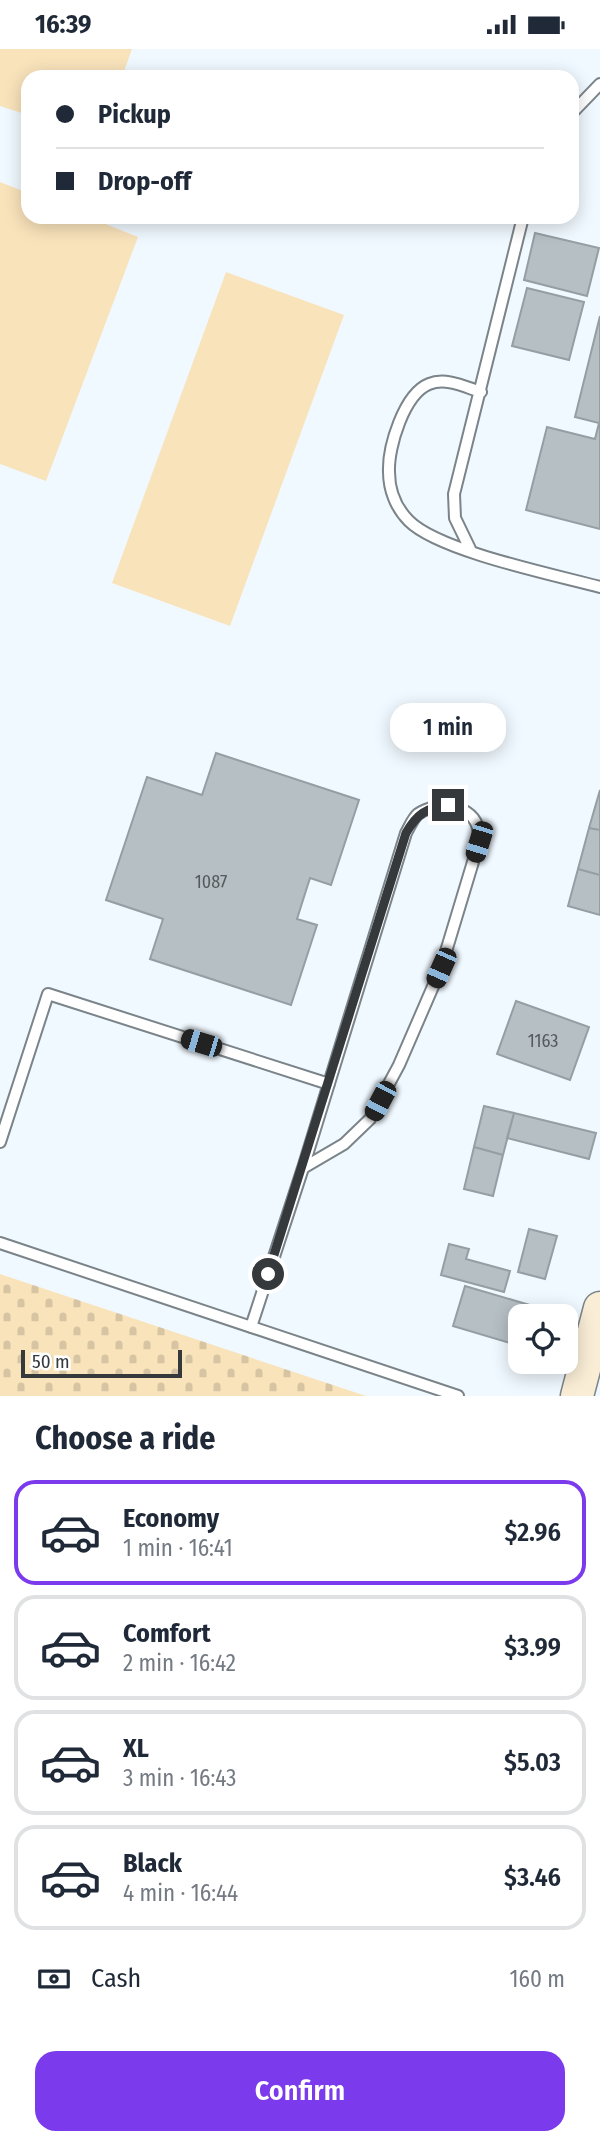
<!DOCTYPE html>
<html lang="en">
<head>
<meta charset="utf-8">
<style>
	body { margin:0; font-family:"Fira Sans Condensed",sans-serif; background:#f6f6f7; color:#1f2937; height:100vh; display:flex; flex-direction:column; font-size:26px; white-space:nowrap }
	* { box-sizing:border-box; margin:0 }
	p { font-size:23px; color:#747a83 }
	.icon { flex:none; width:38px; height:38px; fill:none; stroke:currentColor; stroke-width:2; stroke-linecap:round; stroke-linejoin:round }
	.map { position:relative; height:1347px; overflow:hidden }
	.side { display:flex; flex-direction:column; background:#fff; flex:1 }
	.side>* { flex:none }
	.top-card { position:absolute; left:21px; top:21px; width:558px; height:154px; border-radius:21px; box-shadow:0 4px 18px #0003; display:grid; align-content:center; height:154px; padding:0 35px; background:#fff }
	.fabs { position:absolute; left:508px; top:1255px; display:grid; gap:14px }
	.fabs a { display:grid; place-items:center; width:70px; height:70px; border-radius:14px; background:#fff; box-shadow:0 4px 18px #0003; font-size:35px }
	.scale { position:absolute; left:21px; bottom:18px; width:161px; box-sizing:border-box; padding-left:7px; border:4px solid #35393b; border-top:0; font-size:19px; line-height:24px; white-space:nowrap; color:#35393b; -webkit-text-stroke:5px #fff; paint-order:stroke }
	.end { position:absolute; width:32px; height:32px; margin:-16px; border:9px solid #35393b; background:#fff; box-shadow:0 0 0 4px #fff }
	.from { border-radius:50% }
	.bubble { position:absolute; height:49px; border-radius:21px; background:#fff; box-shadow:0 4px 18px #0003; font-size:23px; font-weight:600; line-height:49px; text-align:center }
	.car { position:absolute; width:21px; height:42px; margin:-21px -10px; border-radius:9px; box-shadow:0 0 5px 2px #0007; background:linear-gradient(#222 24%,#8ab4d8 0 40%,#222 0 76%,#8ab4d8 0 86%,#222 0) }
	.top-card b { display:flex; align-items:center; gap:24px; height:66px; font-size:26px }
	.top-card b+b { border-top:2px solid #e0e1e3 }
	.top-card i { width:18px; height:18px; background:#1f2937 }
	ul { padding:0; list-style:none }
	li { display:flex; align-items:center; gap:21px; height:105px; margin:0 14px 10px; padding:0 21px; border:4px solid #e0e1e3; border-radius:21px }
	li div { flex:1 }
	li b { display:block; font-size:26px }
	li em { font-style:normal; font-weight:600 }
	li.current { border-color:#7c3aed }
	li>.icon { width:63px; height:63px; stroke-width:1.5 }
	h2 { padding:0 35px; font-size:32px; line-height:84px }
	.pay { display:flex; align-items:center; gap:18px; height:77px; padding:0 35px; font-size:26px }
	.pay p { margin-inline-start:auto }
	.action { display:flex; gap:14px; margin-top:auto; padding:14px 35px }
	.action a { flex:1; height:80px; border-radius:21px; background:#7c3aed; color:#fff; font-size:28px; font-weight:600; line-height:80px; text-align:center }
	.status { display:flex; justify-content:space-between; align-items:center; height:49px; padding:0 35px; background:#fff; direction:ltr }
	.status svg { height:19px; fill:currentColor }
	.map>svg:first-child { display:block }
	.grass { fill:#f9e3bb }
	.cemetery { fill:url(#cemetery-stones) }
	.building { fill:#b5bfc4; stroke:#959ea3; stroke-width:2 }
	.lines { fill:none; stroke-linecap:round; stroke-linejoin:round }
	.service-casing { stroke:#7b8489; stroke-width:14 }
	.secondary-casing { stroke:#7b8489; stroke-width:35 }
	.service { stroke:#fff; stroke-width:10 }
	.secondary { stroke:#f9edd6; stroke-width:32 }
	.route { stroke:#35393b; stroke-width:9 }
	.labels { text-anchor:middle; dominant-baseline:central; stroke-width:5; stroke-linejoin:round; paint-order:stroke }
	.number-label { font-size:18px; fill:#555a5d }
</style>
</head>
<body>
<div class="status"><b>16:39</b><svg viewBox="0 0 49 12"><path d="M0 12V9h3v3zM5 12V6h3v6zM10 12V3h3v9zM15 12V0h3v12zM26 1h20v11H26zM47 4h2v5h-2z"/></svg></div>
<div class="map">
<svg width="600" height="1347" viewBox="0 0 600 1347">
	<defs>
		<pattern id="cemetery-stones" width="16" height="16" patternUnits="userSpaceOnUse" patternTransform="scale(1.75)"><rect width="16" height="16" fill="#f9e3bb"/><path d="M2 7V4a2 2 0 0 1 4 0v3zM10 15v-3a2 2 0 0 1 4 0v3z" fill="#d6c4a2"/></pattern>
	</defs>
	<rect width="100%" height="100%" fill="#f0f9ff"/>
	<path class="grass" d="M0,0H132L122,28H28V66L0,57Z
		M0,133L28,144V168H88L138,188L46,432L0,415Z
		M226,223L344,266L230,577L112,534Z"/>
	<path class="cemetery" d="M0,1225L366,1347H0Z"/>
	<path class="building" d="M535,184L599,199L587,247L524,231Z
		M527,239L584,253L569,311L512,297Z
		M600,267V480L526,461L547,378L595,390L599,374L575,368Z
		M216,704L359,751L331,836L310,829L297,870L317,876L291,956L150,910L163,870L106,851L147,728L202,746Z
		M600,741V781L589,779Z
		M589,779L600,781V826L578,820Z
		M578,820L600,826V866L568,857Z
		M516,952L589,978L570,1031L497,1005Z
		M484,1057L514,1064L503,1106L474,1098Z
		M514,1064L596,1084L589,1110L507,1089Z
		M474,1098L503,1106L493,1147L464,1140Z
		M529,1180L557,1187L545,1230L518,1223Z
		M449,1195L469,1200L466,1210L510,1222L504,1243L441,1226Z
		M465,1237L533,1257L530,1267H520V1297L453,1277Z"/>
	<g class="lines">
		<g class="service-casing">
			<path id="service" d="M572,64L600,35
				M481,343C465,338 446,328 429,335C404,345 388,398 389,423C389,441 396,459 409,472C439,502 555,526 600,538
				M470,500L455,469L454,445L523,168
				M0,1093L48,945L329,1035
				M0,1194L458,1347
				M251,1278L303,1119L344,1095L370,1070L399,1016L441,919L479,793C479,788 479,781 477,776C469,754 435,753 418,765C413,769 409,779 406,784L303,1119"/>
		</g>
		<g class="secondary-casing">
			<path id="secondary" d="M577,1347L600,1259"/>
		</g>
		<use href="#service" class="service"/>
		<use href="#secondary" class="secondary"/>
	</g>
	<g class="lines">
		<path class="route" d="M268,1225L406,784C417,765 426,759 448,756"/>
	</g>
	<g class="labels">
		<g class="number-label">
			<text x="211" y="833">1087</text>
			<text x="543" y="992">1163</text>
		</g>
	</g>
</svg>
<div class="fabs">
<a><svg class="icon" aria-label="locate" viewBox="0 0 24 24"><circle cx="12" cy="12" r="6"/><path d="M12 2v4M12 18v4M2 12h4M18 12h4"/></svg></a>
</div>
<div class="scale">50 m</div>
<i class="end from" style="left:268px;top:1225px"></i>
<i class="end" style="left:448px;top:756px"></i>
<div class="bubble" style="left:390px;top:654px;width:116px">1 min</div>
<i class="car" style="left:479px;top:793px;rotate:197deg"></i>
<i class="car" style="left:441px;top:919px;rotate:204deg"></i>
<i class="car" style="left:201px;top:994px;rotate:287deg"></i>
<i class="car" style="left:380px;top:1052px;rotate:208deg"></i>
<div class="top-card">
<b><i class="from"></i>Pickup</b>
<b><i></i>Drop-off</b>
</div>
</div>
<section class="side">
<h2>Choose a ride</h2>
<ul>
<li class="current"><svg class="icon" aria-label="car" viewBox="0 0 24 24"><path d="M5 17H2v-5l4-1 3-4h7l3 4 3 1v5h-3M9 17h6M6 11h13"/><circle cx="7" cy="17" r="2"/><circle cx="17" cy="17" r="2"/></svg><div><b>Economy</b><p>1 min · 16:41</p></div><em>$2.96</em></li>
<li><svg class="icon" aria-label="car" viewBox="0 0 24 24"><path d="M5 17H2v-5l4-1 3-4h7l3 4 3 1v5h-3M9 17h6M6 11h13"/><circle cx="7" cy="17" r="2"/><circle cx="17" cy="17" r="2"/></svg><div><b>Comfort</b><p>2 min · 16:42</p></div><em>$3.99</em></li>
<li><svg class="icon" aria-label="car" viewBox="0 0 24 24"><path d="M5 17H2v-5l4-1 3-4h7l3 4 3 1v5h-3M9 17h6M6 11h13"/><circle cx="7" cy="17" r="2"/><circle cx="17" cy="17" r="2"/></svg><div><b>XL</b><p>3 min · 16:43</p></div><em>$5.03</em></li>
<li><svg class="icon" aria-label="car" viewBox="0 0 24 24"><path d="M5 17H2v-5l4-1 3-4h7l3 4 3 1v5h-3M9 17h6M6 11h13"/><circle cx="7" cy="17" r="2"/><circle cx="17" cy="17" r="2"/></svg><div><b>Black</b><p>4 min · 16:44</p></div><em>$3.46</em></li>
</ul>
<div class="pay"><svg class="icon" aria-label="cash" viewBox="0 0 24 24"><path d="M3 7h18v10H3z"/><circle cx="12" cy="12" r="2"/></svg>Cash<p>160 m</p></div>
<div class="action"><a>Confirm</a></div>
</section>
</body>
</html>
